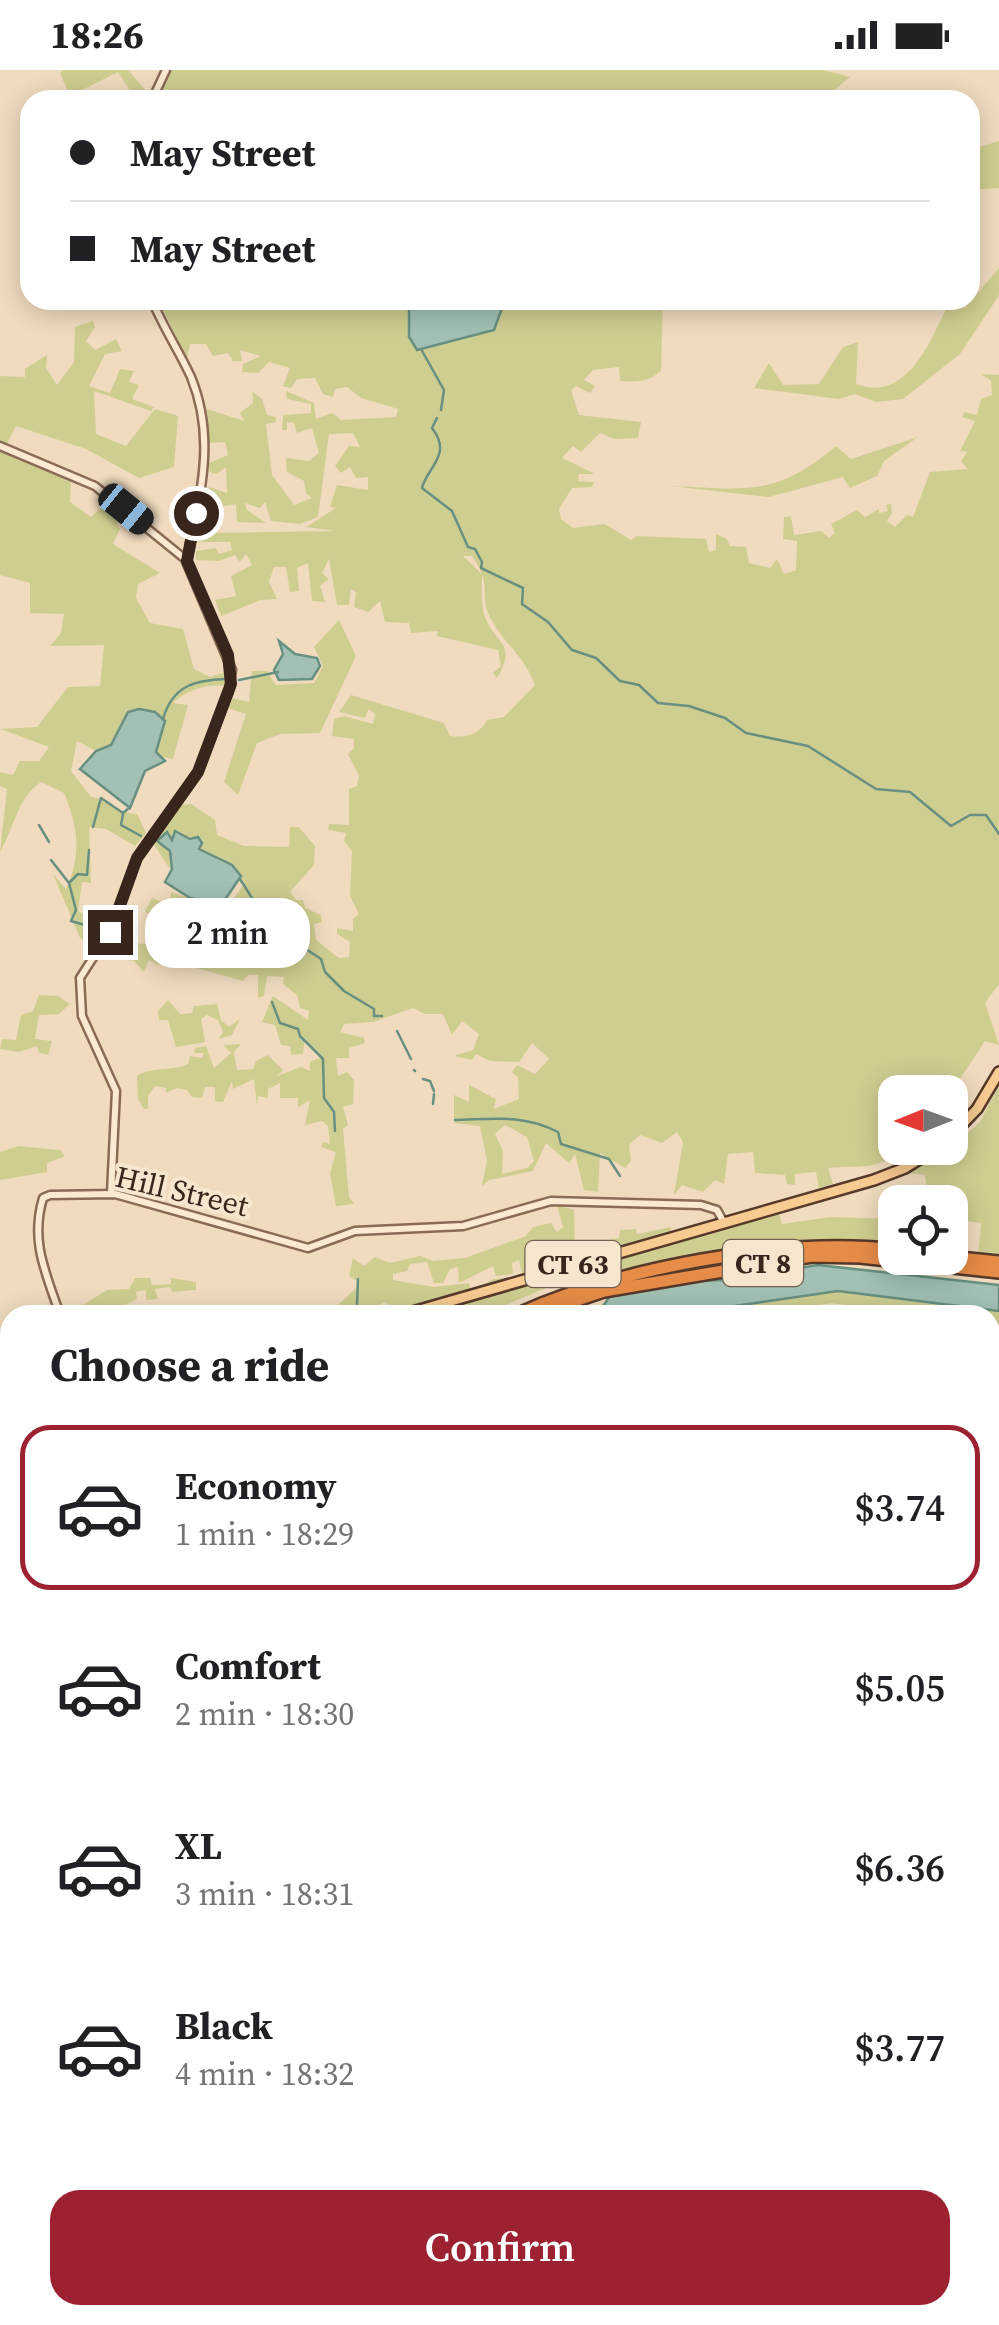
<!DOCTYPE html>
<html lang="en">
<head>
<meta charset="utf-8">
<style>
	body { margin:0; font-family:"Source Serif 4",serif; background:#f2f2f2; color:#202124; height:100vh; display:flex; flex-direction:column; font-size:38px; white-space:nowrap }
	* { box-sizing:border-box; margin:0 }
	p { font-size:32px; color:#757577 }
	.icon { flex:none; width:55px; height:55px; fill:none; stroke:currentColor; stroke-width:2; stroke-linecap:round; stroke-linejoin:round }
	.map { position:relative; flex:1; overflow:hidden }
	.details { position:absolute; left:0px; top:1235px; width:1000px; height:1020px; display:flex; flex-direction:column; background:#fff; border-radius:30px 30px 0 0; box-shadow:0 5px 25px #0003 }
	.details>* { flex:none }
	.top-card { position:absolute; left:20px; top:20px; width:960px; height:220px; border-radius:30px; box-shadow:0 5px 25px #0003; display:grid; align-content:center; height:220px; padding:0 50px; background:#fff }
	.needle { width:65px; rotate:269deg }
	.buttons { position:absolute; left:878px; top:1005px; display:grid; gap:20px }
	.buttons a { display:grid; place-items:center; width:90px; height:90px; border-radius:20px; background:#fff; box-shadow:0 5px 25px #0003; font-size:50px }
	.end { position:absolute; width:45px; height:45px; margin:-22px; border:12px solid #38251b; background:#fff; box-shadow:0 0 0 5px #fff }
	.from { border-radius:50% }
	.bubble { position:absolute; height:70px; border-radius:30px; background:#fff; box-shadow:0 5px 25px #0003; font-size:32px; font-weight:600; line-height:70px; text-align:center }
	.car { position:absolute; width:30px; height:60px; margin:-30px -15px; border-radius:12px; box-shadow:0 0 8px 2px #0007; background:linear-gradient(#222 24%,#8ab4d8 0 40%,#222 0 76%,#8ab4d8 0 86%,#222 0) }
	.top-card b { display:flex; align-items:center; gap:35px; height:95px; font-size:38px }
	.top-card b+b { border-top:2px solid #e0e0e0 }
	.top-card i { width:25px; height:25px; background:#202124 }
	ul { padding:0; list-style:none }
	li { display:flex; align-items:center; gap:30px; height:165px; margin:0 20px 15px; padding:0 30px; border:5px solid transparent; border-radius:30px }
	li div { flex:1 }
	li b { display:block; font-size:38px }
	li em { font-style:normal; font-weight:600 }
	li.active { border-color:#9c2232 }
	li>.icon { width:90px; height:90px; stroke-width:1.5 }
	h2 { padding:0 50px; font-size:45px; line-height:120px }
	.button { display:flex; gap:20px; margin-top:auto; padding:20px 50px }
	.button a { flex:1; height:115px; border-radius:30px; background:#9c2232; color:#fff; font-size:40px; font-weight:600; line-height:115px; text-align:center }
	.status { display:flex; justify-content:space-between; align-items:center; height:70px; padding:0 50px; background:#fff; direction:ltr }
	.status svg { height:28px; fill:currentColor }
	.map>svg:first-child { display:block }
	.green { fill:#cfce91; fill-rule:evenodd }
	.water { fill:#a2c1b4; stroke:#689081; stroke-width:2.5 }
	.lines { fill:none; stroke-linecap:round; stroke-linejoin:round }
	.stream { stroke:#689081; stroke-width:2.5 }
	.tertiary-casing { stroke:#896b56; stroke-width:11 }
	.primary-casing { stroke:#57392a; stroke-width:14 }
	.motorway-casing { stroke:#57392a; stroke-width:16 }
	.tertiary { stroke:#fbe9d1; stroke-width:6 }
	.primary { stroke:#f7cb92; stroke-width:9 }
	.motorway { stroke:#e68c48; stroke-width:11 }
	.rail { stroke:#38251b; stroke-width:2.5; stroke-dasharray:18 18; stroke-linecap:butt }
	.route { stroke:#38251b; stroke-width:12 }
	.labels { text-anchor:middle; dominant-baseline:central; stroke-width:8; stroke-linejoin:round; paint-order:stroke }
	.shield { fill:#f7e6ce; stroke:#715f51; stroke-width:2.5 }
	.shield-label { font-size:28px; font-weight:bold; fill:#38251b }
	.street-label { font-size:30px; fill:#38251b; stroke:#f7e6ce }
</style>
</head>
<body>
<div class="status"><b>18:26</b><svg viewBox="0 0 49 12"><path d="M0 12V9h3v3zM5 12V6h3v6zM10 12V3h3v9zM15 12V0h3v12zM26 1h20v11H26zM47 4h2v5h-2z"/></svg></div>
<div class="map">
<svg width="999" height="2255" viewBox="0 0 999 2255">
	<rect width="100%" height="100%" fill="#f0dbbe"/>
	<path class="green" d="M63,0H128L147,22L136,30L118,2L70,26L60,3Z
		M170,0H823L850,7L827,26L809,23L807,30H157Z
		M999,71V118L970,120V80Z
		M999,198V225L960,284L903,329L876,332L855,324L839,329L754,318L769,293L783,315L819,314L843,277L858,272L856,314C905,333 929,275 946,239L965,238Z
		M158,230H663L661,301C648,312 637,312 620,311L619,297L593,300L584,310L595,316L590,323L576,316L571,320L579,345L641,352L638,368L614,369L600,363L581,382L573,376L562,388L595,404H579L578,411L594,412L592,417L572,418L559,439L561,449L573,458L605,454L631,470L637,466L706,469L709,482L716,480V464L727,469L730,476L746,477L749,493L770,498L777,489L784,504L796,500L797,471L783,469L784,447L791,446L794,465L821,461L829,468L835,463L831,454L857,440L865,447L879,439V443L888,441L886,435L891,434L892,443L887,451L895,457L907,445L913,447L930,402L968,399L961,391L967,382L960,381L975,351L962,347L964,342L977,345L981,329L992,325L991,311L981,304L999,305V914L985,933L999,975L985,971L960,1009L966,1018L937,1012L931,1022H895V1078H903C876,1102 862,1095 828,1098L833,1114L819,1118L816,1102L795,1104V1115L787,1114L785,1105L755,1103L753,1082L728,1084L724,1114L715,1110L703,1122L682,1115L674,1125L683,1072L677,1062L662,1073L640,1065L629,1075L631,1091L625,1098L600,1083L598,1122L584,1120L575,1084L569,1093L546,1073L533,1101L489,1110L482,1116L487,1090L480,1056L454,1053V1025L469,1032V1015L496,1029L494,1039L519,1029L518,1007L512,1002L517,995L535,1004L549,989L532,973L519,992L490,991L476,984L472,990L454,986L473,980L479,964L462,951L452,965L443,944H425L413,938L373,952L344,954L340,962L364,968L365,973L349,978V988H336L338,1006L347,1002L354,1010L353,1034L343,1037L348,1055L343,1059L349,1127L354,1134L336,1136L330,1103L336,1082L321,1077L323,1072L330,1074L328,1056L322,1051L305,1055L310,1030L298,1037V1028H280V1013L268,1019V1028L258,1026L257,1036L254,1009L233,1019L232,1011L223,1032L215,1031V1017H205L202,1028L192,1027L187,1020L177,1018L166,1023V1018L155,1016L148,1026V1039H144L138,1029L137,1006C151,996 172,1002 188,994L190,986L203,988V983H194L195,978L206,976L214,998L231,983L223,975L241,974L234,982L237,1000L253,999L256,991L268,985L283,1000L277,1006L301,997L310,1001V992L320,988L305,969L303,984L291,985L290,976L281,975L275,955L262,952L273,926L308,950L309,941L300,938L297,925L283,914L284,907L267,906L264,926L258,928V905H248L243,911L164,889L158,895L149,890L144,902L134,891L114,888L112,874L203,873C217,889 236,880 254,882L266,871L258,848H250L239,832L230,863L221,867L197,862L171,847L170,857L152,861L149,844L145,842L152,828L170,835L171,822L187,827L179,832L181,843L185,836L206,852L211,834L229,835L245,813L232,795L198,779L202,773L199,768L178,765L169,771L170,799L153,773L181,735L191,734L215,750L217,765L244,776L289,777L290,757H299L315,776L314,795L290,822L296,830H303L305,838L321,845L322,852L314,854L316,870L339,888L349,887L350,872L337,864V858L353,861V849L359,844L350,826L352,781L344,771L346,763L328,760L329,754L349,755V719L357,716L359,706L348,684L354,678V669L332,666L334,649L344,646L373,654L375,644L369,639L365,648L339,642L351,625L444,653L450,666C466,668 479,665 487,650L504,647L535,615C522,582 504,575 490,547C478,524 494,517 472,486H463L482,504C482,516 481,532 484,544C493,574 519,571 497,608L493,603L501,596L498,580L437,566L438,561L411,563L409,553L385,552L380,531L368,542L354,537L356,522L351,519L349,535H337L329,489L322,503L329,509L320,516L325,532L312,531L308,493L297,498L299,521L290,522L286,497H274L269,512L277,529L261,530L221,546L215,530L236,526L231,506L252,495L246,484L240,492L235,485L219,491L196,490V481L216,478L219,484L232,480L230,472H199L198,459L211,463L336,461L306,457L336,438L330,437L337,415L368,420V407L356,408L350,397L341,403L335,396L349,376L360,377L353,363L329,364L318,447L300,454L271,451L265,432L260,438L245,433L247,440L266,453L237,452L236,434L219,437L206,430L209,417L227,423L226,397L217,404L210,402L209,393L228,385L225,372L209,373L207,339L244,351L240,343L253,333L252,321L262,329L267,345L276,347V352L266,354L272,405L294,435L312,428L306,423L304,411L287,402L286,388L309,391L319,383L312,358L297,363L294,353L287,352V360H282L283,345L311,343V334L287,329L286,321L314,333L316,349L332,343L341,350L396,347L398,339L361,328L347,317L335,319L333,327L323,324L315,308L297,309L291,318L283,316L290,298L269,292L258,303L242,302L243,294L261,286L240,280L242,291H233L228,283L213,286L206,274H190L187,288ZM505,1055L527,1067L534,1091L527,1098L502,1104L503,1081L495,1064Z
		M93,251L95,257L86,271L95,280L116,269L122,281L105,284L89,316L110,323L120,299L134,301L129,312L139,315L132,329L154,337L151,341L94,321L96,364L126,376L155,339L178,346L174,397L139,408L86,379L16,356L4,380L71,409L70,432L91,447L109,430L125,444L117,454L120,459L113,474L160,503L138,514L136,528L150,553L183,559L194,599L210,607L229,601L226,616C205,614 189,619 173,633L188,635L173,689L156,686L165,651L128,642L111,675L96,681L77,671L71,701L91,727C109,728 118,744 137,744L146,763L135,776L106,759L89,757L91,813L82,812L78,841L105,856L91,875L80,868L53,804L66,819C82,785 78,756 64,723L41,712C17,728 14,759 0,782L7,719L0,716V702L13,705L20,691H39L49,677L0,659L37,657L68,617L100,616L104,575L50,576L61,563L64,544L30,543V513L0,505V306L25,307V299L47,285L46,298L57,315L74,292L75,257Z
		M918,367L884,391L877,406L850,418L843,407L769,427L670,416C745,419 775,428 836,376L851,389Z
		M339,550L356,586L320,663L280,664L257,673L238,725L224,712L246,644L228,638L232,628L249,632L252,601H267L276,615L314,613L323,596L314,577Z
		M39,925L58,926L70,934L59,944L39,945L35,969L52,971L48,985L39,983L37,976L19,982L0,979L2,969L16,970L21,945L33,941Z
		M168,930L180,944L192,943L194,936L217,934L221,950L229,957L240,949L232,965L219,969L223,962L218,950L207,945L201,949L205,972L176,977L168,950H159L158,941Z
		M999,1015V1186L978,1185L981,1153L950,1149V1132H928L925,1105L908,1103L950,1078L980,1052Z
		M19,1076L60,1080L65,1086L47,1093V1102L0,1110V1082Z
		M557,1135L574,1140L575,1177L619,1168L620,1160L636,1159L637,1164L671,1157V1162L535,1203L522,1204L519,1190L512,1193L513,1204L496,1206L493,1196L459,1213L458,1197L450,1199L443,1213H434L427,1192L410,1194L407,1201L393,1204V1210L434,1217L469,1213L471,1220L494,1209L522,1206L412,1238L398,1240L385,1232L356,1245H336L339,1234L356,1218L357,1211L349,1206L353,1188L364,1196L375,1187L390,1193L420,1186L433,1191L465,1188L526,1166L533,1157L551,1153L557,1162L563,1157Z
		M779,1144L782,1154L831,1147L895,1149V1172L782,1171L618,1200L551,1216L481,1245H425L581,1195Z
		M135,1208H150L152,1215L171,1214V1208L196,1212V1220L172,1222L170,1217L155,1219L158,1229L146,1230V1220L136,1222L137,1229L122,1236L83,1235L107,1220L129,1219Z
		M838,1221L999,1241V1254L990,1253V1245H915L831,1233L762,1245H673Z
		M990,1721L999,1723V2045L990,2047Z
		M999,2082V2239H998L990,2237V2089Z
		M666,2245H931L913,2255H668Z"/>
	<path class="water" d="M409,230H505L494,260L417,280L409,267Z
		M279,571L295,584L317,588L320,596L312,609L279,610L274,600L283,584Z
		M139,639L155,642L165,651L156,682L165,691L145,701L130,738L80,699L96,681L111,675L128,642Z
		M175,761L190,769L198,767L202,773L199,779L232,795L241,806L222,834L190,828L165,812L172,799L170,781L157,771L167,762L172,770Z
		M818,1195L999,1215V1241L838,1221L673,1245H597L610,1226L687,1211L728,1210Z"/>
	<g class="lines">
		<path class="stream" d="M421,279L444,320L441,340
			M437,348L432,358C453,385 427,397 422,418L452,441L468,477L475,479L482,492L481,498L523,518L522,534L548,552L572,580L596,588L620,611L639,615L658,633L689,636L725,648L746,663L808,676L876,719L910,722L951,756L970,745H986L999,764
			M239,610L278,602
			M163,649C173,614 197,610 227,609
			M123,744L121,755L141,766
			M39,755L49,772
			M93,757L101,728L123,743L129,738
			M89,780L87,805L78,804L69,813L76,840L71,851L85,855L93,871
			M51,790L69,813
			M240,809L269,855L321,889L325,902L344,921L374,939V946H382
			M272,932L280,953L298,959L300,966L323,989L324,1028L334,1042L335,1061
			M397,961L411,989
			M414,1000L415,1001
			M423,1009L430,1011L434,1021
			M433,1034L434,1024
			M455,1050C493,1049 523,1044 558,1062L561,1074L609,1089L620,1106
			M357,1234L358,1209
			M124,2245L141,2255"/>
		<g class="tertiary-casing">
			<path id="tertiary" d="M152,30L166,0
				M152,230C163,257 179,281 191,307C217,371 199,427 187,490
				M0,376L95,416L185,489L232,600L229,621L198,702L137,788L114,855L80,908L82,946L116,1021L111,1123
				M60,1245C46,1203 30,1172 43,1128L50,1125L115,1124L308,1178L355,1161L463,1156L551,1131L701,1135L717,1140L724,1153
				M0,1274L10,1283
				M0,1405L10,1406
				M0,1540L10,1541
				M0,2199L10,2203
				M109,2245L124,2255
				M135,2255L138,2245"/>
		</g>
		<g class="primary-casing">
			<path id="primary" d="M950,1067L977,1039L999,1002
				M402,1245L874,1110L905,1098L937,1078
				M0,1612L10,1613"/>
		</g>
		<g class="motorway-casing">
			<path id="motorway" d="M950,1187L999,1192
				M516,1245C619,1198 783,1167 895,1180
				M533,1245L604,1221L812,1186L860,1187L999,1202
				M0,1318L10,1324
				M0,1329L10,1332"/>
		</g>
		<use href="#tertiary" class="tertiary"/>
		<use href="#primary" class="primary"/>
		<use href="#motorway" class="motorway"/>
		<path class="rail" d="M990,1281L999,1280
			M0,1388L10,1391"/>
	</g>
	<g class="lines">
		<path class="route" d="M110,862L137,788L198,702L231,614L228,585L187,491L196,443"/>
	</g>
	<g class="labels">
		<g class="shield">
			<rect x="723" y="1170" width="80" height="46" rx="8"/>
			<rect x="525.5" y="1171" width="95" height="46" rx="8"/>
		</g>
		<g class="shield-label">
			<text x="763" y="1193">CT 8</text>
			<text x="573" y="1194">CT 63</text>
		</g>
		<g class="street-label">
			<text transform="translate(182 1121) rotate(13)">Hill Street</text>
		</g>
	</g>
</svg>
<div class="buttons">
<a><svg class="needle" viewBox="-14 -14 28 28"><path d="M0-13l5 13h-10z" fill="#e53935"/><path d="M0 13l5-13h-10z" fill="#757577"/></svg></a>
<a><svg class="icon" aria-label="locate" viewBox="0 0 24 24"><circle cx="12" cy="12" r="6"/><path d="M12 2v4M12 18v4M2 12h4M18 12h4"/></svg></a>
</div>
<i class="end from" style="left:196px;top:443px"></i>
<i class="end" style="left:110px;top:862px"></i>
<div class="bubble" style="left:145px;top:828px;width:165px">2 min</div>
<i class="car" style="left:126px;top:439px;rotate:129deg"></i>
<div class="top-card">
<b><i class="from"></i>May Street</b>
<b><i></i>May Street</b>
</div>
<section class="details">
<h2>Choose a ride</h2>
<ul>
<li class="active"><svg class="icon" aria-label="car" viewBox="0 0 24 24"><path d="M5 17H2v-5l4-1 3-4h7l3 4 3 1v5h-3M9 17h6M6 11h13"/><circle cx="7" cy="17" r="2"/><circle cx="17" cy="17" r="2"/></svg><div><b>Economy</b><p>1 min · 18:29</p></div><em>$3.74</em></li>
<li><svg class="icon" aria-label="car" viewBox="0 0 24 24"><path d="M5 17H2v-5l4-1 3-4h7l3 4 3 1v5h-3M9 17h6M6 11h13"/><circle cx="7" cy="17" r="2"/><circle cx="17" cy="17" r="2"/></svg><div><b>Comfort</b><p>2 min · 18:30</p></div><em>$5.05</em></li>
<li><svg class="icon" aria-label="car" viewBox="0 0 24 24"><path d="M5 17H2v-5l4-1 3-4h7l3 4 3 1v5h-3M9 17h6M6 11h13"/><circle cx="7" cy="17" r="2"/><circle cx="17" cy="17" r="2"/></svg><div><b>XL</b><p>3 min · 18:31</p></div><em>$6.36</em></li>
<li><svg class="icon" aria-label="car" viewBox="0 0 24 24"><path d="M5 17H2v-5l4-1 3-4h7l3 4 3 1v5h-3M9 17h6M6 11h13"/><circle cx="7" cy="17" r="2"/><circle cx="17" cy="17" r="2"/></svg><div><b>Black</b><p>4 min · 18:32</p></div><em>$3.77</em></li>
</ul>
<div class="button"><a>Confirm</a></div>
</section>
</div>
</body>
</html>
